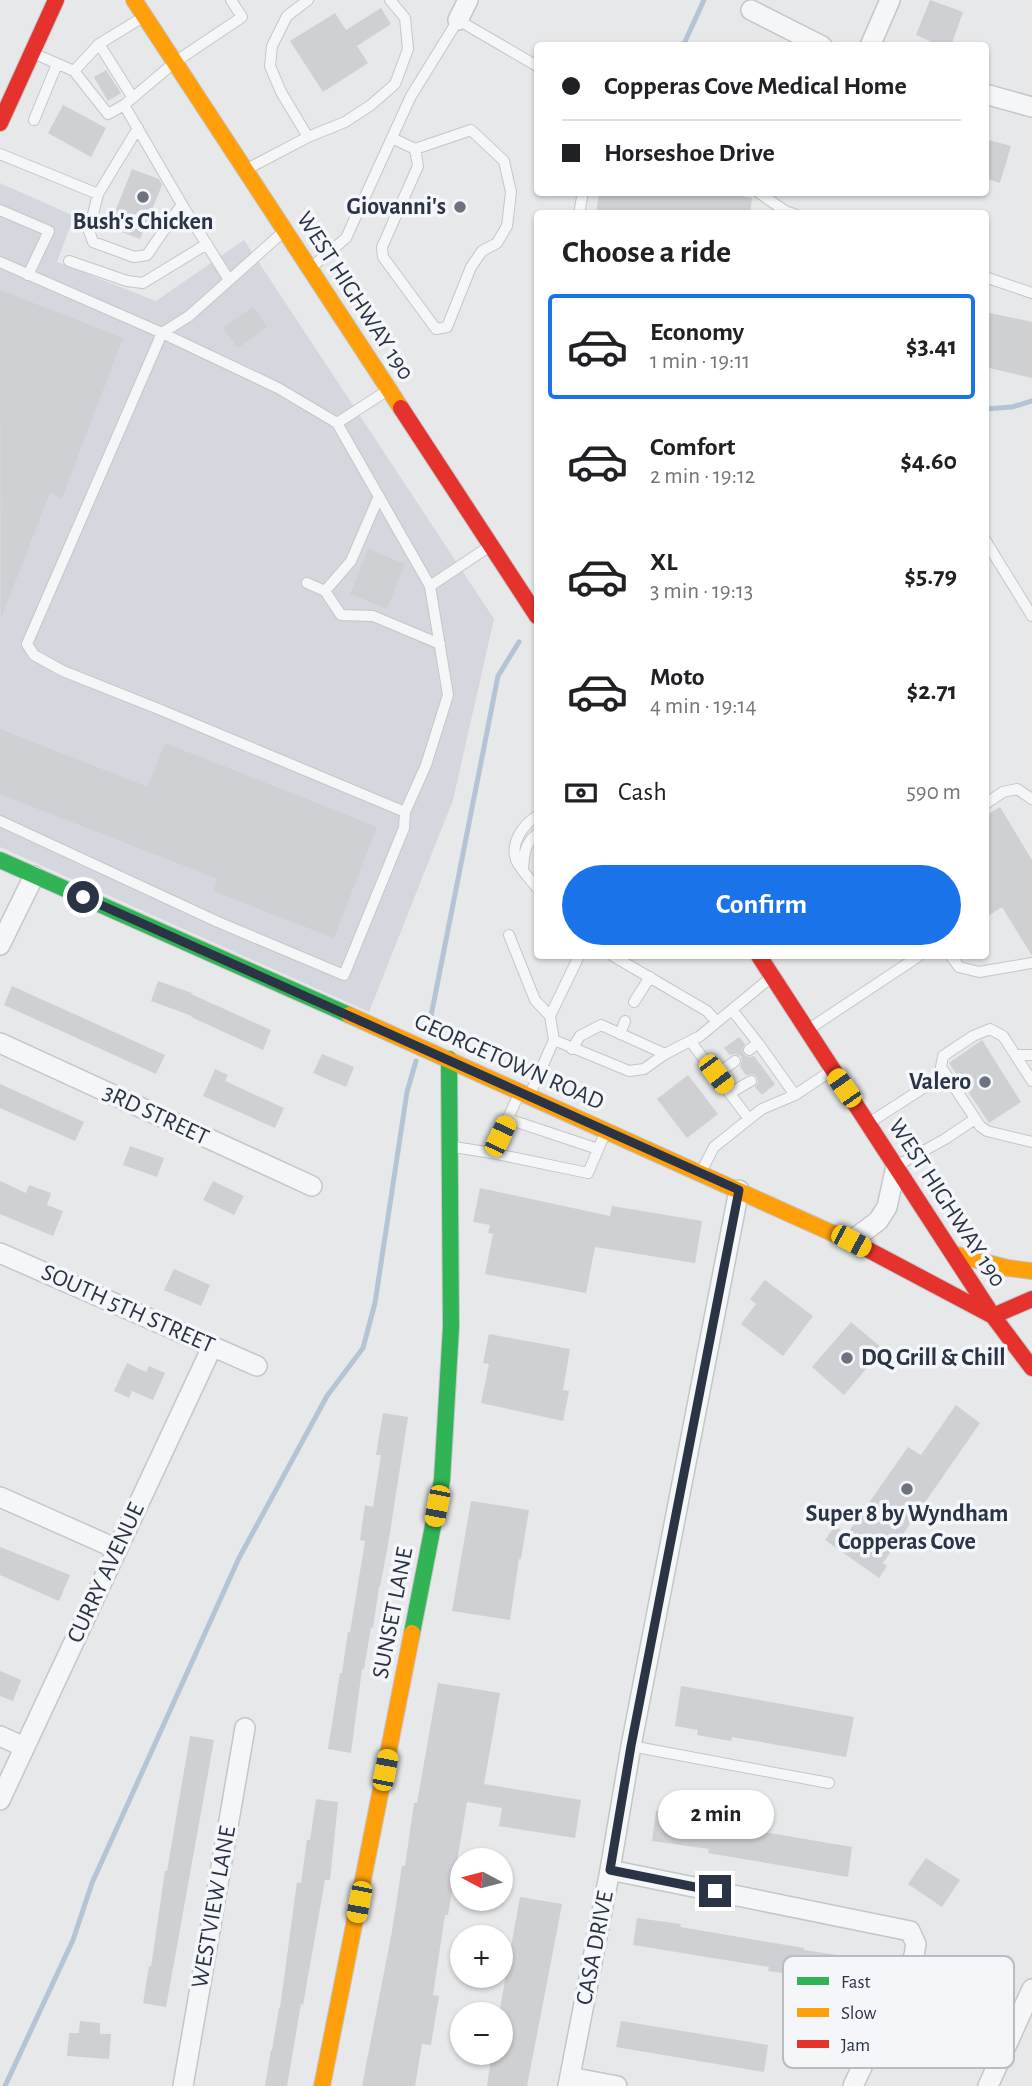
<!DOCTYPE html>
<html lang="en">
<head>
<meta charset="utf-8">
<style>
	body { margin:0; font-family:"Alegreya Sans",sans-serif; background:#f6f6f6; color:#202124; height:100vh; display:flex; flex-direction:column; font-size:26px; white-space:nowrap }
	* { box-sizing:border-box; margin:0 }
	p { font-size:23px; color:#757577 }
	.icon { flex:none; width:38px; height:38px; fill:none; stroke:currentColor; stroke-width:2; stroke-linecap:round; stroke-linejoin:round }
	.map { position:relative; flex:1; overflow:hidden }
	.drawer { position:absolute; left:534px; top:210px; width:455px; height:749px; display:flex; flex-direction:column; background:#fff; border-radius:7px; box-shadow:0 2px 5px #0004 }
	.drawer>* { flex:none }
	.guide { position:absolute; left:534px; top:42px; width:455px; height:154px; border-radius:7px; box-shadow:0 2px 5px #0004; display:grid; align-content:center; height:154px; padding:0 28px; background:#fff }
	.needle { width:46px; rotate:277deg }
	.buttons { position:absolute; left:450px; top:1848px; display:grid; gap:14px }
	.buttons a { display:grid; place-items:center; width:63px; height:63px; border-radius:50%; background:#fff; box-shadow:0 2px 5px #0004; font-size:35px }
	.end { position:absolute; width:32px; height:32px; margin:-16px; border:9px solid #2b3445; background:#fff; box-shadow:0 0 0 4px #fff }
	.from { border-radius:50% }
	.bubble { position:absolute; height:49px; border-radius:24px; background:#fff; box-shadow:0 2px 5px #0004; font-size:23px; font-weight:600; line-height:49px; text-align:center }
	.car { position:absolute; width:21px; height:42px; margin:-21px -10px; border-radius:9px; box-shadow:0 0 5px 2px #0007; background:linear-gradient(#f5c518 24%,#345 0 40%,#f5c518 0 76%,#345 0 86%,#f5c518 0) }
	.guide b { display:flex; align-items:center; gap:24px; height:66px; font-size:26px }
	.guide b+b { border-top:2px solid #e0e0e0 }
	.guide i { width:18px; height:18px; background:#202124 }
	ul { padding:0; list-style:none }
	li { display:flex; align-items:center; gap:21px; height:105px; margin:0 14px 10px; padding:0 14px; border:4px solid transparent; border-radius:7px }
	li div { flex:1 }
	li b { display:block; font-size:26px }
	li em { font-style:normal; font-weight:600 }
	li.active { border-color:#1a73e8 }
	li>.icon { width:63px; height:63px; stroke-width:1.5 }
	h2 { padding:0 28px; font-size:32px; line-height:84px }
	.pay { display:flex; align-items:center; gap:18px; height:77px; padding:0 28px; font-size:26px }
	.pay p { margin-inline-start:auto }
	.button { display:flex; gap:14px; margin-top:auto; padding:14px 28px }
	.button a { flex:1; height:80px; border-radius:42px; background:#1a73e8; color:#fff; font-size:28px; font-weight:600; line-height:80px; text-align:center }
	.map>svg:first-child { display:block }
	.built { fill:#d4d7dd }
	.lines { fill:none; stroke-linecap:round; stroke-linejoin:round }
	.stream { stroke:#b4c4d5; stroke-width:5 }
	.building { fill:#ced0d3 }
	.lane-casing { stroke:#c4c6c8; stroke-width:12 }
	.street-casing { stroke:#c4c6c8; stroke-width:22 }
	.fast-casing { stroke:#c4c6c8; stroke-width:18 }
	.slow-casing { stroke:#c4c6c8; stroke-width:18 }
	.jam-casing { stroke:#c4c6c8; stroke-width:18 }
	.lane { stroke:#f5f6f7; stroke-width:10 }
	.street { stroke:#f5f6f7; stroke-width:19 }
	.fast { stroke:#30b455; stroke-width:16 }
	.slow { stroke:#ff9f0a; stroke-width:16 }
	.jam { stroke:#e5322d; stroke-width:16 }
	.route { stroke:#2b3445; stroke-width:9 }
	.poi-dot { fill:#6c737f; stroke:#f4f6f9; stroke-width:2.5 }
	.labels { text-anchor:middle; dominant-baseline:central; stroke-width:7; stroke-linejoin:round; paint-order:stroke }
	.poi-label { font-size:24px; font-weight:bold; fill:#2b3445; stroke:#f4f6f9; text-anchor:end }
	.street-label { font-size:24px; fill:#2b3445; stroke:#f4f6f9 }
	.key { fill:#f4f6f9; stroke:#b8bcc3; stroke-width:2 }
	.key-label { font-size:19px; fill:#2b3445 }
</style>
</head>
<body>
<div class="map">
<svg width="1032" height="2086" viewBox="0 0 1032 2086">
	<rect width="100%" height="100%" fill="#e6e8ea"/>
	<path class="built" d="M0,183L74,216L57,262L156,301L244,240L494,619L453,800L369,1012L0,847Z"/>
	<g class="lines">
		<path class="stream" d="M683,46L704,0
			M985,409L1012,407L1032,401
			M431,1016L498,676L519,642
			M5,2086L73,1940L92,1883L239,1558L327,1396L363,1348L375,1303L407,1092L416,1061"/>
	</g>
	<path class="building" d="M930,0L963,12L951,46H941L916,35Z
		M381,8L391,24L357,46L368,63L323,92L290,41L335,13L346,30Z
		M106,70L121,93L108,101L94,77Z
		M63,105L106,128L91,157L48,133Z
		M985,139L1011,146L1000,183L985,178Z
		M132,169L159,179L162,185L140,239L109,227Z
		M700,192H716L752,198L750,214H596L599,193H682L700,195Z
		M0,290L123,338L62,498L50,493L1,618Z
		M253,307L267,327L238,348L223,328Z
		M985,312L1032,322V378L985,367Z
		M368,549L405,564L387,609L350,594Z
		M0,729L148,787L165,743L377,827L334,938L213,891L218,879L0,794Z
		M1000,807L1032,860V956L1002,907L985,918V816Z
		M158,981L192,993L191,994L271,1030L263,1050L191,1017L192,1016L151,1001Z
		M12,986L165,1055L156,1074L4,1005Z
		M739,1037L745,1044L742,1050L744,1055L749,1057L754,1056L775,1084L762,1095L755,1087L758,1082L757,1077L752,1074L746,1075L740,1067L742,1061L741,1056L735,1054L730,1055L724,1048Z
		M982,1040L1021,1102L989,1123L949,1063Z
		M322,1054L354,1067L346,1087L313,1073Z
		M215,1069L228,1075L225,1081L284,1108L275,1128L203,1096Z
		M688,1075L718,1114L687,1138L657,1099Z
		M0,1084L84,1122L75,1141L0,1108Z
		M130,1146L164,1158L157,1177L123,1165Z
		M0,1181L26,1193L29,1185L51,1193L47,1205L63,1211L53,1236L0,1214Z
		M213,1181L244,1196L234,1215L203,1200Z
		M480,1188L610,1216L612,1206L702,1221L695,1263L595,1247L586,1293L485,1274L493,1234L488,1233L490,1225L473,1222Z
		M174,1269L210,1285L201,1306L164,1290Z
		M765,1280L813,1316L783,1356L741,1324L756,1304L750,1299Z
		M851,1322L883,1349L844,1395L812,1367Z
		M489,1334L570,1349L563,1390L569,1391L563,1421L481,1403L489,1364L483,1363Z
		M127,1363L146,1372L149,1366L165,1373L153,1400L132,1391L129,1398L114,1391Z
		M956,1405L980,1423L883,1563L887,1566L879,1578L825,1540L835,1526L847,1534L908,1447L921,1455Z
		M383,1413L408,1417L388,1545L380,1587H379L373,1628L371,1627L364,1669H362L351,1753L328,1749L340,1673H342L348,1632H350L365,1541L360,1540L365,1505L373,1507L381,1455H376Z
		M471,1501L529,1510L521,1559H519L510,1620L452,1611Z
		M0,1547L70,1575L59,1601L0,1575Z
		M0,1671L21,1680L13,1701L0,1696Z
		M438,1683L500,1693L484,1784L581,1800L575,1838L499,1826L502,1808L467,1802L448,1915H445L433,1995L439,1996L431,2045L422,2044L415,2086H362L392,1931L402,1866H405L414,1803H417Z
		M681,1686L854,1717L846,1757L732,1737L731,1741L697,1735L698,1730L675,1726Z
		M190,1736L214,1740L166,2007L143,2003L149,1966L151,1967L165,1871H167Z
		M316,1799L338,1802L330,1880H325L303,2005L301,2004L287,2086H265L271,2050H272L279,2008H280L297,1882L301,1883L307,1840H310Z
		M656,1811L739,1825L740,1817L754,1819L752,1830L852,1847L848,1877L708,1853L709,1849L652,1841Z
		M926,1858L960,1880L942,1907L908,1884Z
		M520,1897L562,1904L559,1920L527,2086H487L492,2053H500V2014H499Z
		M637,1918L681,1924L680,1927L804,1948V1950L870,1960L866,1988L836,1983L837,1980L768,1971L769,1967L633,1945Z
		M80,2021L100,2023V2034H111L109,2059L67,2056L69,2033H79Z
		M621,2021L768,2045L764,2072L616,2047Z"/>
	<g class="lines">
		<g class="lane-casing">
			<path id="lane" d="M308,0L287,16L272,46L270,66L281,92L308,137
				M33,53L74,71L108,114L124,105
				M74,71L99,44
				M133,98L99,44L140,19
				M34,120L57,64
				M392,138L415,149L418,166L382,247L383,257L436,329L447,327L471,267L482,251L497,243L507,226L511,192L504,161L471,130L415,149
				M0,154L98,194L138,128
				M249,168L308,137L345,122L371,105L395,84L408,49L405,18L390,0
				M758,192L785,211L794,214
				M98,194L89,231L93,242L134,257L147,255L182,204
				M0,210L49,231L28,275
				M579,214L583,192
				M69,261L127,281L143,283L207,244
				M0,262L162,333L278,388L337,423
				M313,266L346,238L411,96L458,20L537,66
				M985,277L1032,293
				M229,280L184,208L124,105L175,62L242,17L231,0
				M385,392L337,423L430,586
				M379,496L351,561L325,591L341,615L373,616L440,644
				M985,540L1032,616
				M307,583L325,591
				M985,804L1003,792L1017,789L1032,799
				M405,812L426,765L448,695L430,586L487,548
				M537,816C524,824 510,842 516,860C520,869 531,880 537,888
				M0,821L218,922L344,975L404,828L405,812L161,710L63,671L34,655L27,644L162,333L189,316L282,233
				M523,869C524,854 525,843 537,834
				M509,935L535,1000L550,1016
				M613,956L707,1011L717,1022
				M951,956L959,967L979,972L1032,963
				M634,1002L650,977
				M732,1010L758,1043L795,1095
				M809,1029L919,956
				M620,1034L625,1021
				M554,1040L550,1016L579,956
				M691,1042L749,1119
				M572,1049L580,1036L601,1025L665,1054
				M749,1050L758,1043
				M1015,1055H1032
				M716,1075L735,1061
				M1032,1081L1003,1036L990,1029L973,1036L943,1056L941,1067L980,1126L987,1131L1032,1142
				M730,1093L751,1081
				M530,1094L554,1040L629,1071L644,1069L665,1054L700,1036L769,979
				M508,1119L598,1149
				M872,1121L945,1074
				M454,1147L492,1153L519,1094
				M492,1153L588,1173L606,1131
				M900,1164L945,1139L975,1119
				M702,1170L714,1147L749,1119L762,1109L795,1095L828,1073
				M631,1746L829,1783"/>
		</g>
		<g class="street-casing">
			<path id="street" d="M751,10L822,46
				M458,20L468,0
				M870,46L890,0
				M985,94L1032,107
				M0,945L34,876
				M0,1043L312,1186
				M851,1241L878,1221L887,1207L896,1166
				M0,1253L257,1366
				M0,1497L117,1549
				M0,1736L24,1747
				M0,1800L212,1347
				M610,1870L910,1931L916,1944L914,1956L853,2086
				M570,2077L617,2086
				M183,2086L245,1728
				M568,2086L610,1870L631,1746L739,1190
				M988,2086L1032,1989"/>
		</g>
		<g class="fast-casing">
			<path id="fast" d="M0,860L349,1015
				M412,1633L442,1480L451,1327L449,1059"/>
		</g>
		<g class="slow-casing">
			<path id="slow" d="M134,0L401,408
				M349,1015L863,1247
				M953,1254L1008,1268L1032,1271
				M322,2086L412,1633"/>
		</g>
		<g class="jam-casing">
			<path id="jam" d="M0,123L56,0
				M401,408L537,616
				M759,956L993,1316L1032,1368
				M863,1247L993,1316L1032,1299"/>
		</g>
		<use href="#lane" class="lane"/>
		<use href="#street" class="street"/>
		<use href="#fast" class="fast"/>
		<use href="#slow" class="slow"/>
		<use href="#jam" class="jam"/>
	</g>
	<g class="lines">
		<path class="route" d="M83,897L739,1190L631,1746L610,1870L715,1891"/>
	</g>
	<g class="poi-dot">
		<circle cx="143" cy="197" r="7"/>
		<circle cx="460" cy="207" r="7"/>
		<circle cx="985" cy="1082" r="7"/>
		<circle cx="847" cy="1358" r="7"/>
		<circle cx="907" cy="1489" r="7"/>
	</g>
	<g class="labels">
		<g class="poi-label">
			<text x="446" y="207">Giovanni's</text>
			<text x="143" y="222" text-anchor="middle">Bush's Chicken</text>
			<text x="971" y="1082">Valero</text>
			<text x="861" y="1358" text-anchor="start">DQ Grill &amp; Chill</text>
			<text x="907" y="1514" text-anchor="middle">Super 8 by Wyndham<tspan x="907" dy="28">Copperas Cove</tspan></text>
		</g>
		<g class="street-label">
			<text transform="translate(355 296) rotate(57)">WEST HIGHWAY 190</text>
			<text transform="translate(509 1062) rotate(24)">GEORGETOWN ROAD</text>
			<text transform="translate(156 1115) rotate(25)">3RD STREET</text>
			<text transform="translate(947 1203) rotate(57)">WEST HIGHWAY 190</text>
			<text transform="translate(128 1309) rotate(24)">SOUTH 5TH STREET</text>
			<text transform="translate(106 1573) rotate(-65)">CURRY AVENUE</text>
			<text transform="translate(393 1613) rotate(-79)">SUNSET LANE</text>
			<text transform="translate(214 1907) rotate(-80)">WESTVIEW LANE</text>
			<text transform="translate(595 1948) rotate(-79)">CASA DRIVE</text>
		</g>
	</g>
	<rect x="783" y="1956" width="231" height="112" rx="10" class="key"/>
	<rect x="797" y="1977" width="32" height="8" fill="#30b455"/>
	<rect x="797" y="2008" width="32" height="9" fill="#ff9f0a"/>
	<rect x="797" y="2040" width="32" height="8" fill="#e5322d"/>
	<g class="key-label">
		<text x="841" y="1988">Fast</text>
		<text x="841" y="2019">Slow</text>
		<text x="841" y="2051">Jam</text>
	</g>
</svg>
<div class="buttons">
<a><svg class="needle" viewBox="-14 -14 28 28"><path d="M0-13l5 13h-10z" fill="#e53935"/><path d="M0 13l5-13h-10z" fill="#757577"/></svg></a>
<a>+</a>
<a>−</a>
</div>
<i class="end from" style="left:83px;top:897px"></i>
<i class="end" style="left:715px;top:1891px"></i>
<div class="bubble" style="left:658px;top:1790px;width:116px">2 min</div>
<i class="car" style="left:716px;top:1074px;rotate:143deg"></i>
<i class="car" style="left:844px;top:1088px;rotate:325deg"></i>
<i class="car" style="left:500px;top:1136px;rotate:25deg"></i>
<i class="car" style="left:851px;top:1241px;rotate:118deg"></i>
<i class="car" style="left:437px;top:1506px;rotate:191deg"></i>
<i class="car" style="left:385px;top:1770px;rotate:11deg"></i>
<i class="car" style="left:359px;top:1902px;rotate:191deg"></i>
<div class="guide">
<b><i class="from"></i>Copperas Cove Medical Home</b>
<b><i></i>Horseshoe Drive</b>
</div>
<section class="drawer">
<h2>Choose a ride</h2>
<ul>
<li class="active"><svg class="icon" aria-label="car" viewBox="0 0 24 24"><path d="M5 17H2v-5l4-1 3-4h7l3 4 3 1v5h-3M9 17h6M6 11h13"/><circle cx="7" cy="17" r="2"/><circle cx="17" cy="17" r="2"/></svg><div><b>Economy</b><p>1 min · 19:11</p></div><em>$3.41</em></li>
<li><svg class="icon" aria-label="car" viewBox="0 0 24 24"><path d="M5 17H2v-5l4-1 3-4h7l3 4 3 1v5h-3M9 17h6M6 11h13"/><circle cx="7" cy="17" r="2"/><circle cx="17" cy="17" r="2"/></svg><div><b>Comfort</b><p>2 min · 19:12</p></div><em>$4.60</em></li>
<li><svg class="icon" aria-label="car" viewBox="0 0 24 24"><path d="M5 17H2v-5l4-1 3-4h7l3 4 3 1v5h-3M9 17h6M6 11h13"/><circle cx="7" cy="17" r="2"/><circle cx="17" cy="17" r="2"/></svg><div><b>XL</b><p>3 min · 19:13</p></div><em>$5.79</em></li>
<li><svg class="icon" aria-label="car" viewBox="0 0 24 24"><path d="M5 17H2v-5l4-1 3-4h7l3 4 3 1v5h-3M9 17h6M6 11h13"/><circle cx="7" cy="17" r="2"/><circle cx="17" cy="17" r="2"/></svg><div><b>Moto</b><p>4 min · 19:14</p></div><em>$2.71</em></li>
</ul>
<div class="pay"><svg class="icon" aria-label="cash" viewBox="0 0 24 24"><path d="M3 7h18v10H3z"/><circle cx="12" cy="12" r="2"/></svg>Cash<p>590 m</p></div>
<div class="button"><a>Confirm</a></div>
</section>
</div>
</body>
</html>
